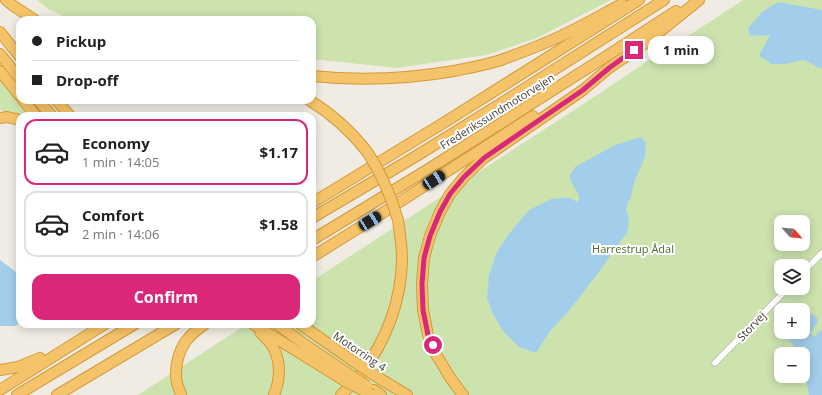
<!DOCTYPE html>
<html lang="en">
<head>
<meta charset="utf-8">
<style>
	body { margin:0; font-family:"Open Sans",sans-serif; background:#f2f2f2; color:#222; height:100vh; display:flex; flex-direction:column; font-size:15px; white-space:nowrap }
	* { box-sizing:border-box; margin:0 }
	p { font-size:13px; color:#767676 }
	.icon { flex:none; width:22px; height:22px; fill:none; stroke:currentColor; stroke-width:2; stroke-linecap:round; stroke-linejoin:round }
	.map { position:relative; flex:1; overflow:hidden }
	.drawer { position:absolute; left:16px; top:112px; width:300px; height:216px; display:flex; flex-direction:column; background:#fff; border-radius:12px; box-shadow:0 2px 10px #0003 }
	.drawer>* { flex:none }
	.hud { position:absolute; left:16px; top:16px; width:300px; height:88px; border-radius:12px; box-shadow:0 2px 10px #0003; display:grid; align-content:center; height:88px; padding:0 16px; background:#fff }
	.needle { width:26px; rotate:117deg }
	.controls { position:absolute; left:774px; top:215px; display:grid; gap:8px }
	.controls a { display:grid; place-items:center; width:36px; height:36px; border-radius:8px; background:#fff; box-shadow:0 2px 10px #0003; font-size:20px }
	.end { position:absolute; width:18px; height:18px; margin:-9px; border:5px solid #db2777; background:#fff; box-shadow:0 0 0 2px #fff }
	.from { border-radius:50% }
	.bubble { position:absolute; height:28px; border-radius:12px; background:#fff; box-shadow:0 2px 10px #0003; font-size:13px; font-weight:700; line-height:28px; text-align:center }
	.car { position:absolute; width:12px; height:24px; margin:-12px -6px; border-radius:5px; box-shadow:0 0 3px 1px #0007; background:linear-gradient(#222 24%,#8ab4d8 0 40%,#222 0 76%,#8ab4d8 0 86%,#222 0) }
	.hud b { display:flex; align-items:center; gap:14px; height:38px; font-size:15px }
	.hud b+b { border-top:1px solid #e0e0e0 }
	.hud i { width:10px; height:10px; background:#222 }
	ul { padding:7px 0 0; list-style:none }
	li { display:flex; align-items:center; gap:12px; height:66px; margin:0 8px 6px; padding:0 8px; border:2px solid #e0e0e0; border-radius:12px }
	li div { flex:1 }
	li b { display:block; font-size:15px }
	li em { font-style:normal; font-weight:700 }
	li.on { border-color:#db2777 }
	li>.icon { width:36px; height:36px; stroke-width:1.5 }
	.button { display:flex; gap:8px; margin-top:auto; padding:8px 16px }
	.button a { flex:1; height:46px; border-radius:12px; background:#db2777; color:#fff; font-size:16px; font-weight:700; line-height:46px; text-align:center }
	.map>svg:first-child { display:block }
	.green { fill:#cce3ae; fill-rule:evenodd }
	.water { fill:#a2ceeb }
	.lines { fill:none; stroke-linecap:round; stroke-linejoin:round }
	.minor-casing { stroke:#beb7aa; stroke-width:7 }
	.motorway-casing { stroke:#d3993a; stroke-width:12 }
	.minor { stroke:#fff; stroke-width:5.5 }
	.motorway { stroke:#f5c46a; stroke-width:10 }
	.motorway-bridge-casing { stroke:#d3993a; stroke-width:12; stroke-linecap:butt }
	.motorway-bridge { stroke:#f5c46a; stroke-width:10 }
	.route { stroke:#db2777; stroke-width:5 }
	.labels { text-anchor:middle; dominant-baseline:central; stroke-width:4; stroke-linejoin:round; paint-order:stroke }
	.street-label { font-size:11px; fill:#423c34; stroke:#fff }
	.park-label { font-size:11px; fill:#46702b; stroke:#fff }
</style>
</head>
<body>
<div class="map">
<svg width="822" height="395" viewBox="0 0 822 395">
	<rect width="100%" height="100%" fill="#f1ece3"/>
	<path class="green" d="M37,0H611L537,38L486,55L396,68L312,59V20H72L48,9Z
		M743,0H822V395H138L247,324H312V281L600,93L652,58L653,59ZM781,222H803V244H781ZM781,266H803V288H781ZM781,310H803V332H781ZM781,354H803V376H781Z
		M0,79L29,116L20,117L0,110Z"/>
	<path class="water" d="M778,2L822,10V69L804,60L785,64H772L759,56L770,35L750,36L748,28L762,12Z
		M641,137L646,143L645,157L635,180L631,196L626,208L629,221L627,233L611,254L602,268L568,312L550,331L536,353L519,347L503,331L493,314L487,298L489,275L497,252L508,235L529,210L551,199L561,198H570L577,202L579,200V195L570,180V175L575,167L615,145Z
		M0,260L20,275V323L15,326H0Z
		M803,312L815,315L818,321L811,333L814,337L822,329V395H809L803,363V354H800L798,349L788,340L786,332H803Z"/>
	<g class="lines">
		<g class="minor-casing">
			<path id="minor" d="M803,272L822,253
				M715,363L788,288"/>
		</g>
		<g class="motorway-casing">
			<path id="motorway" d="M6,0L12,5L35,20
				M0,32L20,57
				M0,54L20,79
				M0,71L20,96
				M312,76C359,81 407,79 454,71C469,68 486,65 501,60C523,52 545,44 565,34C584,25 603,14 622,4
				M23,100L36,116
				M38,100L52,116
				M56,100L70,116
				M309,100C332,114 351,131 368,153
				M0,118L7,117L20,120
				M312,203L445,122L639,0
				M312,218L418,155L508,99L664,0
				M312,240L427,170L602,59L676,11
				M312,257L381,214L533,116
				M253,324L345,381
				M277,324L307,346L350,375
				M300,324L356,363
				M260,332C265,337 271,343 274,349C281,364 280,380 274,395
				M0,370L18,367L40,358
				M382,380L407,395
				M0,390L105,324
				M374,390L381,395
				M17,395L135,324
				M57,395L176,324
				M181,395C180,391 178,387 177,383C174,370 178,352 186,341C191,334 198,329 205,324
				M341,395C348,388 356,381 362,373C386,340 401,301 402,260C402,247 400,233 398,220
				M463,395L451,379L437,356L428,335L423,310L422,284L424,258L430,236L440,212L450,194L464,177L484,158L583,90L609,68L647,42L699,0"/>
		</g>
		<use href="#minor" class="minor"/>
		<use href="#motorway" class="motorway"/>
		<g class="motorway-bridge-casing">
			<path id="motorway-bridge" d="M368,153C382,175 391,196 398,220
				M356,363L382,380
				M350,375L367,386
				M345,381L372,395"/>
		</g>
		<use href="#motorway-bridge" class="motorway-bridge"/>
	</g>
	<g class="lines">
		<path class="route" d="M433,345L428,335L423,310L422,284L424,258L430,236L440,212L450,194L464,177L484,158L583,90L609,68L634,50"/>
	</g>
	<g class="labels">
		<g class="street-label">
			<text transform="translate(497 111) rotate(-32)">Frederikssundmotorvejen</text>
			<text transform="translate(751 326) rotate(-46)">Storvej</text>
			<text transform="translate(360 351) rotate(34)">Motorring 4</text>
		</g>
		<g class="park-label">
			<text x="633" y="248">Harrestrup Ådal</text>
		</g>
	</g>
</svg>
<div class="controls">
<a><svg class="needle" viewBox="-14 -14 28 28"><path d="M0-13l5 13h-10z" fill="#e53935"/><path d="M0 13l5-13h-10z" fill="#767676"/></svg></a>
<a><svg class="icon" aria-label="layers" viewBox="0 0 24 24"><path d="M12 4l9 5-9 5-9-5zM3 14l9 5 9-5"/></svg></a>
<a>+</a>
<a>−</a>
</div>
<i class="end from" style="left:433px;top:345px"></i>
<i class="end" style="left:634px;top:50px"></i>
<div class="bubble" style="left:648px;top:36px;width:66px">1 min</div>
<i class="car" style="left:434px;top:180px;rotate:57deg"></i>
<i class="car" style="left:370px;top:221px;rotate:58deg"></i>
<div class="hud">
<b><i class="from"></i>Pickup</b>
<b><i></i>Drop-off</b>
</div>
<section class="drawer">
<ul>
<li class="on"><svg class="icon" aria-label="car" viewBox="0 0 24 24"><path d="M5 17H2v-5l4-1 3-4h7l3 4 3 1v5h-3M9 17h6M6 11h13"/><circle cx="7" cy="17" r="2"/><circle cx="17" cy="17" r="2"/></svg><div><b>Economy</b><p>1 min · 14:05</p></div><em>$1.17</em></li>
<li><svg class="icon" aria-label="car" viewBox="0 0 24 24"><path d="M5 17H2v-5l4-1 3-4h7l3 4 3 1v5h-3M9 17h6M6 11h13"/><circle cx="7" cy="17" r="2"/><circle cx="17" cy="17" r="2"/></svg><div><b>Comfort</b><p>2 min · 14:06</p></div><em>$1.58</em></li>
</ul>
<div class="button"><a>Confirm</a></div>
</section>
</div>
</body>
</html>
